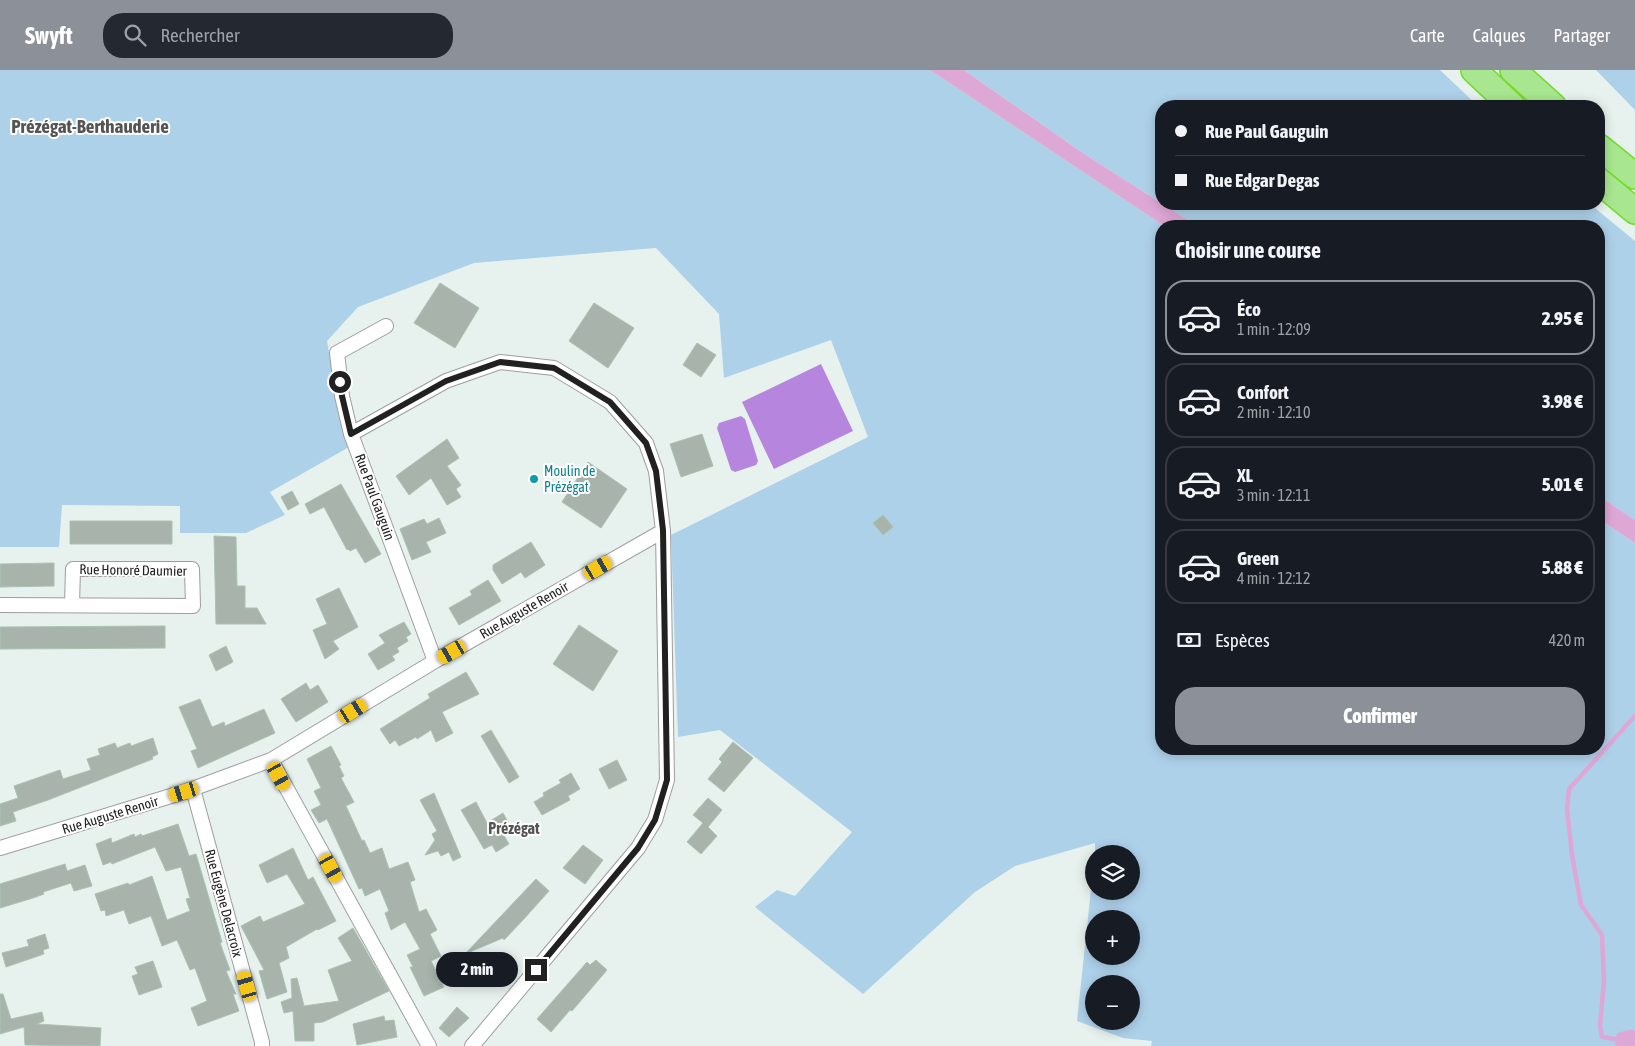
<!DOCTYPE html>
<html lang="fr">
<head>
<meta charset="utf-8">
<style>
	body { margin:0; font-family:"Asap Condensed",sans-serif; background:#242831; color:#f1f3f6; height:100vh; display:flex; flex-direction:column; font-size:19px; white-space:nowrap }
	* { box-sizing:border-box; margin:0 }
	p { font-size:16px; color:#9ea1a6 }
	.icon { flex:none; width:28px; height:28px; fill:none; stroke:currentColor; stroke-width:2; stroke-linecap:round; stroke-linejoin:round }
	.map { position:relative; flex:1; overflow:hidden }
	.details { position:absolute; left:1155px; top:150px; width:450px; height:535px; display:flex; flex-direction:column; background:#171b24; border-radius:20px; box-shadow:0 2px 12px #0003 }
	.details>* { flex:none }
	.top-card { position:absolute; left:1155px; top:30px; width:450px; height:110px; border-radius:20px; box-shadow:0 2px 12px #0003; display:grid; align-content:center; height:110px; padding:0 20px; background:#171b24 }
	.fabs { position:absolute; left:1085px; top:775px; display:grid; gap:10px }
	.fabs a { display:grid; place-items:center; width:55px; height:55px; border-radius:50%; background:#171b24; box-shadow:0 2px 12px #0003; font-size:25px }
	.end { position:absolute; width:22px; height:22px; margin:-11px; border:6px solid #212121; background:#fff; box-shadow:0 0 0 2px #fff }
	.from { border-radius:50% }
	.bubble { position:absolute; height:35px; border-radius:18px; background:#171b24; box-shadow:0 2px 12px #0003; font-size:16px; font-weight:800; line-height:35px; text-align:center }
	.car { position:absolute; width:15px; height:30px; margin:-15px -8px; border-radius:6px; box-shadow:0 0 4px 1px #0007; background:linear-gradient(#f5c518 24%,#345 0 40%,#f5c518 0 76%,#345 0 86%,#f5c518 0) }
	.top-card b { display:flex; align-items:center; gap:18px; height:48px; font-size:19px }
	.top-card b+b { border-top:1px solid #363941 }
	.top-card i { width:12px; height:12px; background:#f1f3f6 }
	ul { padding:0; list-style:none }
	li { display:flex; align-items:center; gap:15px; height:75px; margin:0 10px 8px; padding:0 10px; border:2px solid #363941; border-radius:20px }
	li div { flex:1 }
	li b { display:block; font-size:19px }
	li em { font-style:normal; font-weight:800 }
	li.selected { border-color:#8c9099 }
	li>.icon { width:45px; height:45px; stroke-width:1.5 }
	h2 { padding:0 20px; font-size:22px; line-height:60px }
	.pay { display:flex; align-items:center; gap:12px; height:55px; padding:0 20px; font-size:19px }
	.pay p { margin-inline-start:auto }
	.action { display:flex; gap:10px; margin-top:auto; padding:10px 20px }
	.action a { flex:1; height:58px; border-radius:20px; background:#8c9099; color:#fff; font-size:20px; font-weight:800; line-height:58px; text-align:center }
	header { display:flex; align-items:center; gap:30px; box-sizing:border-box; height:70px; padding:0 25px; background:#8c9099; color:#fff }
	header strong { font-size:24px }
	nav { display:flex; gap:28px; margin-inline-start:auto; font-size:18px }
	.search { width:350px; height:45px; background:#242831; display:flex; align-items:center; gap:12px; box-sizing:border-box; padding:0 18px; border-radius:20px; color:#9ea1a6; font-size:19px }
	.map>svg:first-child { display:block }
	.grass { fill:#aed1ea; fill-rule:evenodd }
	.pitch { fill:#b686df }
	.water { fill:#dea8d6 }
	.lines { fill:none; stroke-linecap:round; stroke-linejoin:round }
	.stream { stroke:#dea8d6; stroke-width:4.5 }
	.building { fill:#a7b3ab; stroke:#aac3b3 }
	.street-casing { stroke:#9e9e9e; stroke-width:16 }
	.highway-casing { stroke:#74db28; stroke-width:28 }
	.street { stroke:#fff; stroke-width:14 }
	.highway { stroke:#a8e790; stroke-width:25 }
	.route { stroke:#212121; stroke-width:6 }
	.culture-dot { fill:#0f9aa8; stroke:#fff; stroke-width:2 }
	.labels { text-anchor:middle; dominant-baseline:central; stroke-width:4; stroke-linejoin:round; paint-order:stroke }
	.culture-label { font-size:14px; fill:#0d838f; stroke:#fff; text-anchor:start }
	.street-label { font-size:14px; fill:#212121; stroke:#fff }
	.quarter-label { font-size:16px; font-weight:bold; fill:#545454; stroke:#fff }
	.district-label { font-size:19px; font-weight:bold; fill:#545454; stroke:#fff }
</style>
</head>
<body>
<header>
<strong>Swyft</strong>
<div class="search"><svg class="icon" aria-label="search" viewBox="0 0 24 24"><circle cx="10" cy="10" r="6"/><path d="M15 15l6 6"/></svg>Rechercher</div>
<nav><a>Carte</a><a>Calques</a><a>Partager</a></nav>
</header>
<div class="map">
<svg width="1635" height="976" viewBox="0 0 1635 976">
	<rect width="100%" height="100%" fill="#e7f1ed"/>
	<path class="grass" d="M0,0H930L1164,156H1161V679H1599V449L1635,473V976H1151L1152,971L1123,968L1077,951L1094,791V821H1131V784H1095V773L1015,796L975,822L863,924L755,837L777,820L795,826L852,762L720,660L678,667L671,465L868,367L831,270L724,308L719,244L656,178L474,193L358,237L327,271L338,334L349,377L270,422L285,445L246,463H180V436L62,435L59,477H0ZM1094,849H1131V886H1094ZM1094,914H1131V951H1094Z
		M964,0H1440L1478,36H1161V133L1083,83Z
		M1596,0H1635V40Z
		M1162,134H1590L1635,171V450L1599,426V156H1197Z"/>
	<path class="pitch" d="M821,294L853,361L774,399L742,332Z
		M741,346L745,349L758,391L756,395L735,402L731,400L717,358L719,353Z"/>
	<path class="water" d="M930,0H964L1083,83L1197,156H1164Z
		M1599,426L1635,450V473L1599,449Z
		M1629,960H1635V976H1617L1615,974L1617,963Z"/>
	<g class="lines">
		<path class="stream" d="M1615,969L1602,967L1600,955L1604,911L1602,865L1581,835L1572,785L1567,739L1569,719L1635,646"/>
	</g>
	<path class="building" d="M440,213L479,238L455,278L414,253Z
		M594,233L634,258L608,298L569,271Z
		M697,273L716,285L701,307L683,295Z
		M702,364L713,396L681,407L670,374Z
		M447,369L459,388L447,396L461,415L456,419L461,427L447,435L431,408L409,425L396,406Z
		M588,392L627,419L601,458L562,432Z
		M341,414L381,484L365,493L356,478L350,481L348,479L347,480L324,437L310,444L305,434Z
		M292,421L299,434L288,440L281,427Z
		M883,445L893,457L883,465L873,453Z
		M439,448L446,463L426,472L431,482L412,490L400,459L424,449L427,454Z
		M70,451H172V474H70Z
		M214,466L236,467L237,516H245V538H257L266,554H216Z
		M531,472L545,495L525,508L521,502L502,514L493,500V495Z
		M54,493V516L0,517V494Z
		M488,510L501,531L459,555L449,538L472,525L470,521Z
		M339,518L358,557L333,571L339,579L325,589L313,560L327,554L316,529Z
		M404,552L411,564L406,567L408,571L397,578L399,582L392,586L395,590L378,600L368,584L385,573L379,565Z
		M579,555L618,581L593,621L553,594Z
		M165,556V578L0,579V557Z
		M226,576L233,592L216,601L209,585Z
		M466,602L479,624L442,642L453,663L436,672L431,660L417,669L416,667L399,676L395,670L390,674L380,659L430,628L428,624Z
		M306,613L310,620L318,615L328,632L296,652L281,629Z
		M200,629L212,657L224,652L225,656L264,639L275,663L198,698L191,681L197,679L179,637Z
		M491,660L519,707L509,713L481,666Z
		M153,668L158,684L152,687L153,689L48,730L13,742L16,751L0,756V734L18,728L14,716L60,700L63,709L91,700L87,689L100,685L98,679L115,673L117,678L130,673L131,676Z
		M733,672L753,688L724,722L708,709L722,692L719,689Z
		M331,676L341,695L339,696L344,706L341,708L354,732L346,736L362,771L364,770L370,783L382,778L389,799L408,792L415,810L410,812L419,842L426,839L437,860L430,864L441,886L431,891L444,917L424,926L410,897H413L407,885L420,879L405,852L391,860L385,843L389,841L380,819L365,826L362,818L359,819L327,749L319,753L311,740L321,735L314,721L321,718L307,689Z
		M617,690L627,710L609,719L599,699Z
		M571,703L580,719L568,726L570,730L542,745L534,732L544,726L543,723L561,713L559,710Z
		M434,723L461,787L453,791L449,782L441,786L438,781L425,785L435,770L432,764L437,761L420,730Z
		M708,728L722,740L708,757L717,766L701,784L687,772L703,753L693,745Z
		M476,732L487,753L503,743L512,759L503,764L509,774L496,782L492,775L484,779L461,740Z
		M178,754L189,786L196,784L222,872L220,873L230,900L226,901L236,924H233L239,941L198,956L191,938L207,931L195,898L190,900L177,870L162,876L151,846L129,854L124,840L106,846L105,840L101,841L95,824L128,813L129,815L152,806L167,850L190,841L186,829L190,828L181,797L166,801L155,777L112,794L111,792L103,795L96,774L111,768L112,773L134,764L135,767L141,764L142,766Z
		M583,775L603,790L585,814L563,798Z
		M293,778L308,810L313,807L336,851L318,860L317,859L286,877L289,888L279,893L287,922L267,929L259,901L264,900L241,856L260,846L263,852L305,834L287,804L267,813L259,795Z
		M65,794L67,801L85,795L92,816L74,821L71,813L43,822L44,824L33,828L0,838V814Z
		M536,809L549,821L523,850L504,870L503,868L465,884Z
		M353,858L389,921L323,952L314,953V971H295L293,941L284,943L281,932L292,928L291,909L297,908L304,936L339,931L328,900L352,891L338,868Z
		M45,864L49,878L43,880L44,884L6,897L2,883L29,876L27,870Z
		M596,890L607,900L572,941L570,940L551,962L537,949L587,892L590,895Z
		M153,891L162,917L139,925L132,906L138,904L135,897Z
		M0,924H3L11,949L42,942L44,951L37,954L101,958L100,976L25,975L24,957L0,964Z
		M457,937L469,948L449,967L439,958Z
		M384,946L385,951L394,950L397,967L357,975L353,954Z"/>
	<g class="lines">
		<g class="street-casing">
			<path id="street" d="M386,256L337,283L342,326L351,364L435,591
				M351,364L446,311L500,292L554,298L610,332L646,373L656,401L663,461L667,710L655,750L638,778L472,976
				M0,535L193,536L192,499H73L72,535
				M271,690L429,976
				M193,719L262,972V976
				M0,778L184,722L271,690L435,591L663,461"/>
		</g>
		<g class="highway-casing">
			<path id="highway" d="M1474,0L1512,36
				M1513,0L1553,36
				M1599,77L1635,106
				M1599,111L1635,141"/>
		</g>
		<use href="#street" class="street"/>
		<use href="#highway" class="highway"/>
	</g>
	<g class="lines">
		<path class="route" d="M340,312L342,326L351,364L446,311L500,292L554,298L610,332L646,373L656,401L663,460L667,710L655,750L638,778L536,900"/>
	</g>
	<circle class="culture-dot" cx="534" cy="409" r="5"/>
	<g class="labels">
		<g class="culture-label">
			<text x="544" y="401">Moulin de<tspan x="544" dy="16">Prézégat</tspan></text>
		</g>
		<g class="street-label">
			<text transform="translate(375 427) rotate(70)">Rue Paul Gauguin</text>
			<text transform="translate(133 500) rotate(1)">Rue Honoré Daumier</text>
			<text transform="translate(524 540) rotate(-30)">Rue Auguste Renoir</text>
			<text transform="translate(110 745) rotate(-17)">Rue Auguste Renoir</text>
			<text transform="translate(224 833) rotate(75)">Rue Eugène Delacroix</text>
		</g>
		<g class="quarter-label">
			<text x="514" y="758">Prézégat</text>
		</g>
		<g class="district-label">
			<text x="90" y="56">Prézégat-Berthauderie</text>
		</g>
	</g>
</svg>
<div class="fabs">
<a><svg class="icon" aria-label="layers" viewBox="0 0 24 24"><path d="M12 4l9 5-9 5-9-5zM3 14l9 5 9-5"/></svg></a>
<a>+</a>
<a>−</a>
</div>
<i class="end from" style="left:340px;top:312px"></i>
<i class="end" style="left:536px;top:900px"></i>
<div class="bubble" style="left:436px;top:882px;width:82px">2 min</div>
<i class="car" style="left:598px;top:498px;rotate:60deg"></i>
<i class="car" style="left:452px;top:582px;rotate:240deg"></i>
<i class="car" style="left:353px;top:641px;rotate:59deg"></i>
<i class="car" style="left:279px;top:706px;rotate:151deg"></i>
<i class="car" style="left:184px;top:722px;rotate:253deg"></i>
<i class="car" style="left:331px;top:798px;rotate:151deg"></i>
<i class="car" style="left:247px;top:916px;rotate:344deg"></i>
<div class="top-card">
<b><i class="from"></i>Rue Paul Gauguin</b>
<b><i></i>Rue Edgar Degas</b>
</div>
<section class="details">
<h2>Choisir une course</h2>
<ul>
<li class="selected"><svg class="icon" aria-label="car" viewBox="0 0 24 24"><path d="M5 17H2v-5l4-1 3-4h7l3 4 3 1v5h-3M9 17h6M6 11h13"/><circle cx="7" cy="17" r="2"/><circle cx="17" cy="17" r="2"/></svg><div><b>Éco</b><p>1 min · 12:09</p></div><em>2.95 €</em></li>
<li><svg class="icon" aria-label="car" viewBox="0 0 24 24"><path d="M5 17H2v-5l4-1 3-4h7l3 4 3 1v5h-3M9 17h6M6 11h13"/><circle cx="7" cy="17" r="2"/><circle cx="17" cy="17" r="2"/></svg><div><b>Confort</b><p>2 min · 12:10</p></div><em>3.98 €</em></li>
<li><svg class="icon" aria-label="car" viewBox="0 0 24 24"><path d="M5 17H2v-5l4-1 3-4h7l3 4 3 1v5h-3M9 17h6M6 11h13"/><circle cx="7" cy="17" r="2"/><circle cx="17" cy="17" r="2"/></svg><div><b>XL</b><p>3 min · 12:11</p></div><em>5.01 €</em></li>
<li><svg class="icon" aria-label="car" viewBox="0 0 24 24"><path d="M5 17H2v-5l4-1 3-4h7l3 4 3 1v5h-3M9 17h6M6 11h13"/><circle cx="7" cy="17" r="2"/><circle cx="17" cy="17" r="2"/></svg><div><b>Green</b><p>4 min · 12:12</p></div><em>5.88 €</em></li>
</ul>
<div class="pay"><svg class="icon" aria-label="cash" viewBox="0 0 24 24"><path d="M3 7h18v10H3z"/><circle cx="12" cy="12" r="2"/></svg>Espèces<p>420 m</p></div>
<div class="action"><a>Confirmer</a></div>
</section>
</div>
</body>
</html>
